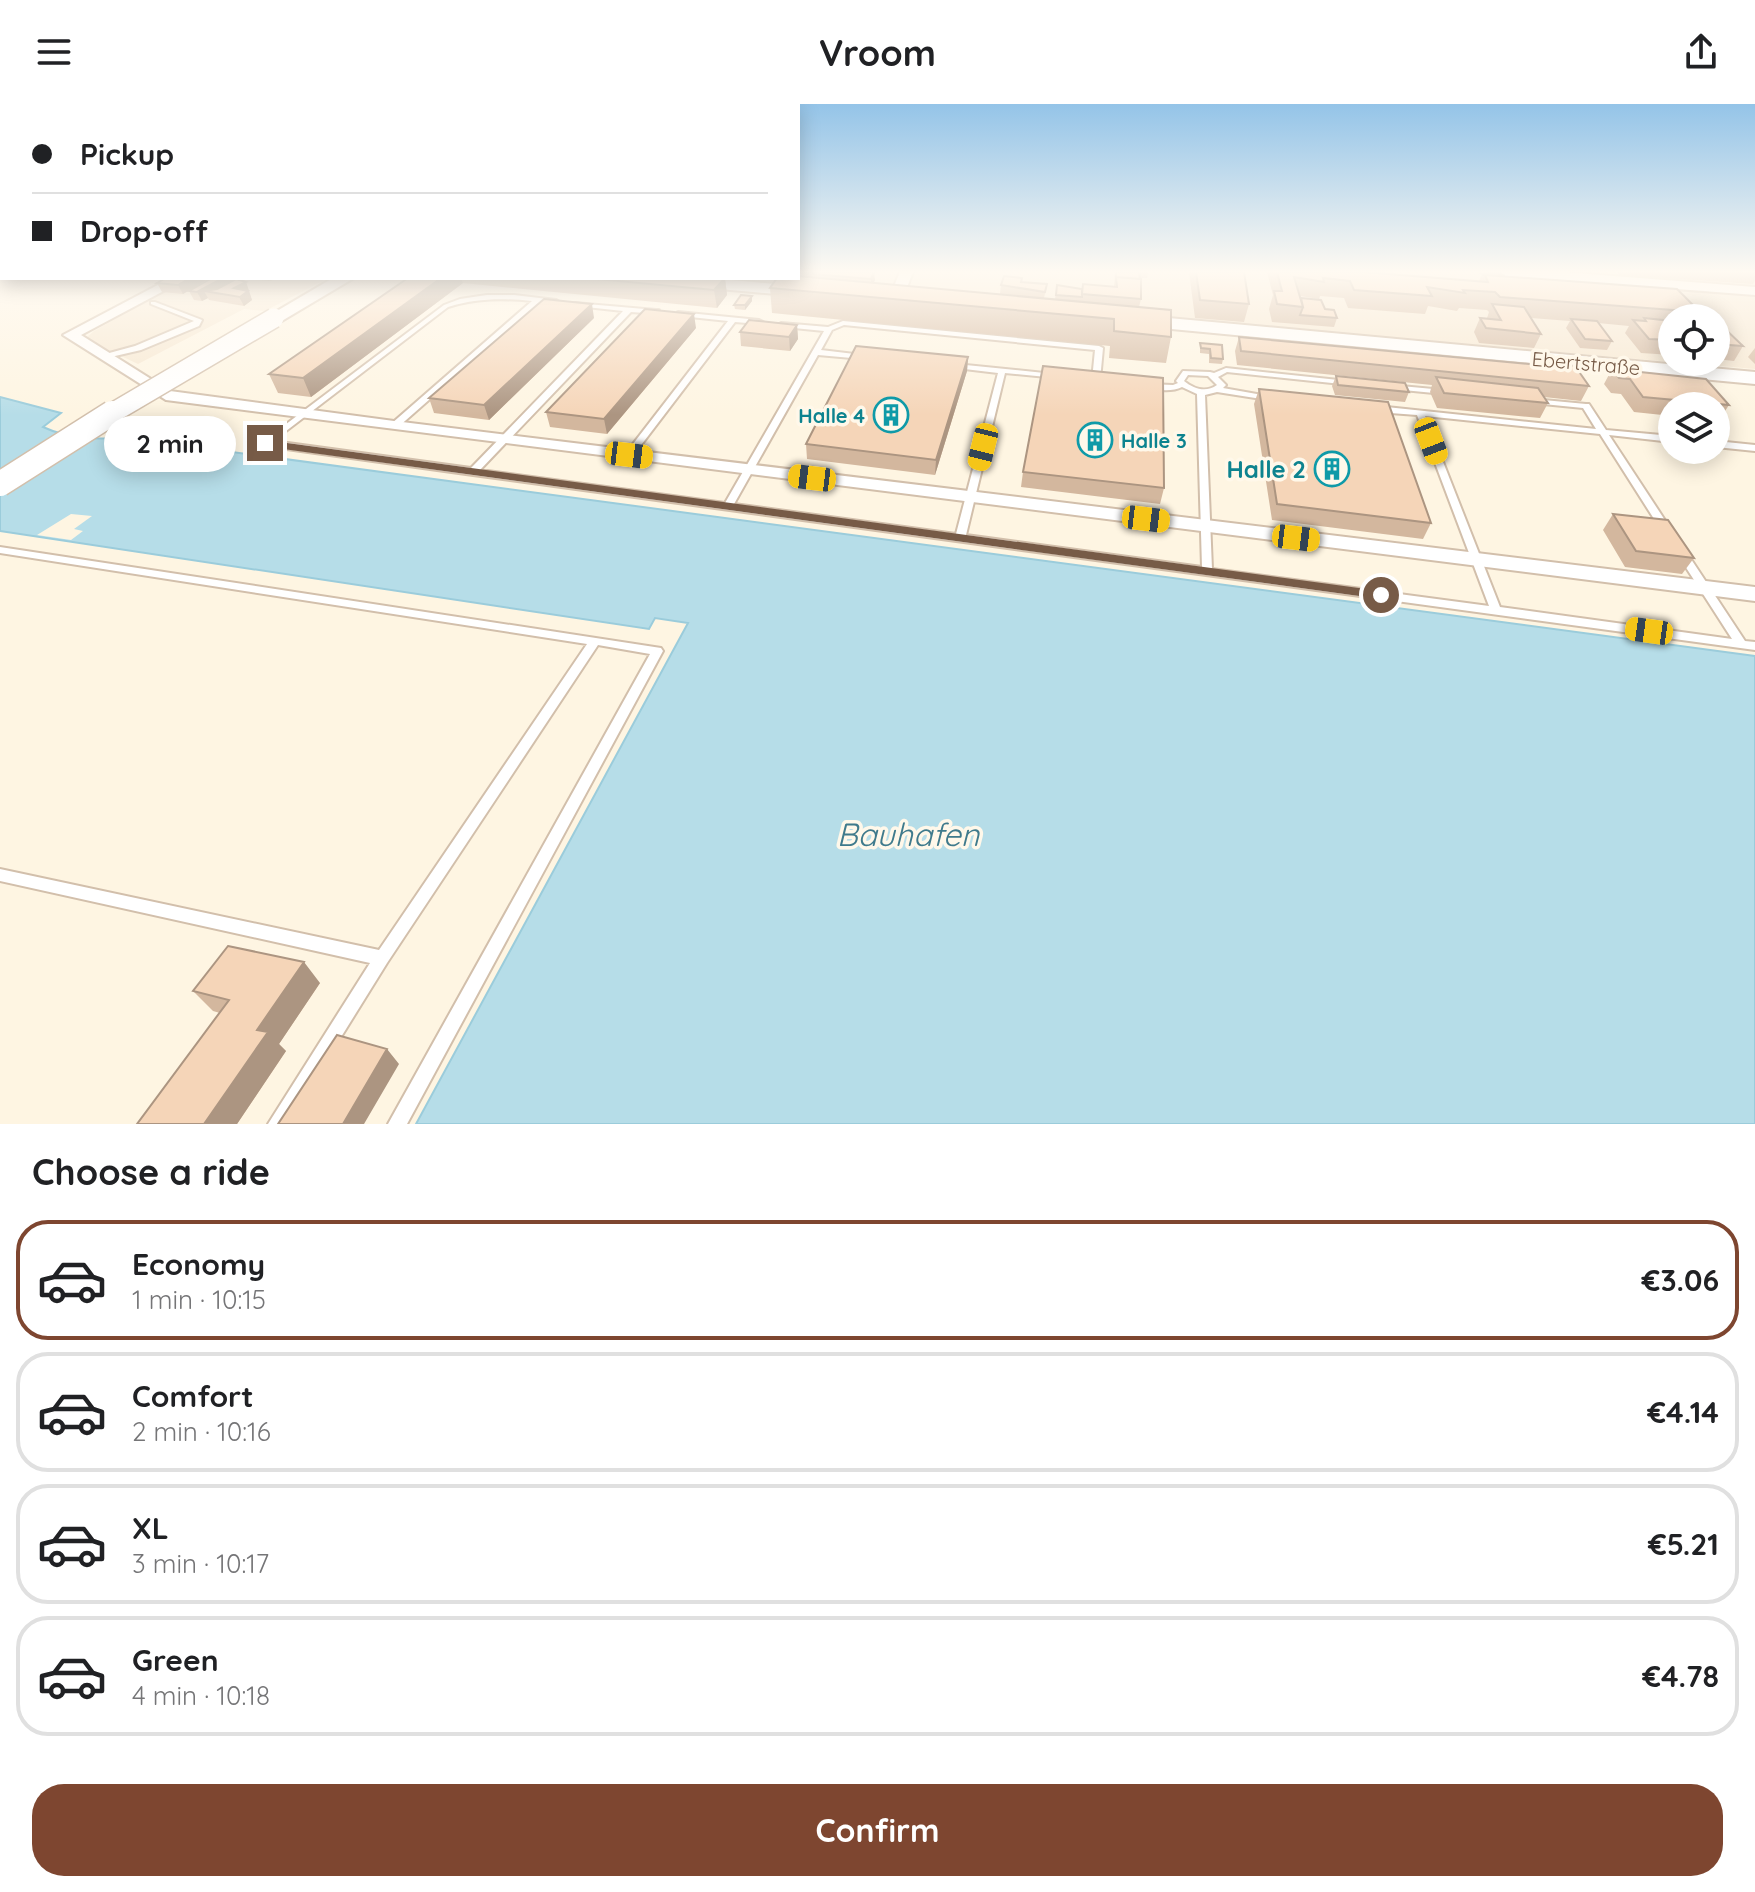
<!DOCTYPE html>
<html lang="en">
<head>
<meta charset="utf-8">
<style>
	body { margin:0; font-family:Quicksand,sans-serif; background:#f6f6f6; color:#202124; height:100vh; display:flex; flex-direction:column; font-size:30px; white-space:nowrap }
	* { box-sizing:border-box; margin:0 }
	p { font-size:26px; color:#757577 }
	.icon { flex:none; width:44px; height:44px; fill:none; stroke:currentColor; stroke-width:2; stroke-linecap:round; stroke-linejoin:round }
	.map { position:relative; height:1020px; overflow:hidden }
	.panel { display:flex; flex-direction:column; background:#fff; flex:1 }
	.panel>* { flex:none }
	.hud { position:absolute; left:0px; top:0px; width:800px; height:176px; box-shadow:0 4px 20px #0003; display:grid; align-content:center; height:176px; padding:0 32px; background:#fff }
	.fabs { position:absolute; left:1658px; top:200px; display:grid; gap:16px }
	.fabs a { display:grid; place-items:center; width:72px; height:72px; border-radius:50%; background:#fff; box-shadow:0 4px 20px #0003; font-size:40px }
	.end { position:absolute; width:36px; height:36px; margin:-18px; border:10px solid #775b47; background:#fff; box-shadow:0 0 0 4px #fff }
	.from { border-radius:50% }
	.bubble { position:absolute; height:56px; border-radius:28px; background:#fff; box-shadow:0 4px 20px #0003; font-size:26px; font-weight:700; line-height:56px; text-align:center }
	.car { position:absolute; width:24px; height:48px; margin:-24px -12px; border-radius:10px; box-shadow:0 0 6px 2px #0007; background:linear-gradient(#f5c518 24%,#345 0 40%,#f5c518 0 76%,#345 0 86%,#f5c518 0) }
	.hud b { display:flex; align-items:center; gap:28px; height:76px; font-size:30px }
	.hud b+b { border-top:2px solid #e0e0e0 }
	.hud i { width:20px; height:20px; background:#202124 }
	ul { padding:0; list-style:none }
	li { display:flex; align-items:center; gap:24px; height:120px; margin:0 16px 12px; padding:0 16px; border:4px solid #e0e0e0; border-radius:32px }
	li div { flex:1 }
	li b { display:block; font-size:30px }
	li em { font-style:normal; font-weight:700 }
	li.on { border-color:#7e4630 }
	li>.icon { width:72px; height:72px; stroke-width:1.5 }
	h2 { padding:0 32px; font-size:36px; line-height:96px }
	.primary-button { display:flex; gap:16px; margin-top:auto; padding:16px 32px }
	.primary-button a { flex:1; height:92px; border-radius:32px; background:#7e4630; color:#fff; font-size:32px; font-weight:700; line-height:92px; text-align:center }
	header { display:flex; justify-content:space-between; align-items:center; height:104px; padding:0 32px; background:#fff; font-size:36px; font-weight:700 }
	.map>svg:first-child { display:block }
	.residential { fill:#f6e7d0 }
	.water { fill:#b6dde8; stroke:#9bccdb; stroke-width:2 }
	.pier { fill:#fef5e2 }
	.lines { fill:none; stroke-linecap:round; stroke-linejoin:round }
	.service-casing { stroke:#d2bfab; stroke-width:4 }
	.minor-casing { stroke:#d2bfab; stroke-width:4 }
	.tertiary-casing { stroke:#d2bfab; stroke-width:4 }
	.service { fill:#fff; fill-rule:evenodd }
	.minor { fill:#fff; fill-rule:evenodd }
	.tertiary { fill:#fff; fill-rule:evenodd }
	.tertiary-bridge-far1-casing { stroke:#d2bfab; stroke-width:22; stroke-linecap:butt }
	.tertiary-bridge-casing { stroke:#d2bfab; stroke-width:27; stroke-linecap:butt }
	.tertiary-bridge-far1 { stroke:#fff; stroke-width:19 }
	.tertiary-bridge { stroke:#fff; stroke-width:24 }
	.wall { fill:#d3b79e }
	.shaded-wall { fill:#ac9581 }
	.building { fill:#f5d5b8; stroke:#ac9581; stroke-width:2 }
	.route { fill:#775b47 }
	.labels { text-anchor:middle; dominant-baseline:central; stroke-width:7; stroke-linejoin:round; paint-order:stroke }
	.far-street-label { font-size:20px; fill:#775b47; stroke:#fff8ea }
	.far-culture-label { font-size:20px; font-weight:bold; fill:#0d838f; stroke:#fff8ea; text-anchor:end }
	.culture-label { font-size:24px; font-weight:bold; fill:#0d838f; stroke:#fff8ea; text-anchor:end }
	.near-water-label { font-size:32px; font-style:italic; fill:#3f7a8c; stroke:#fff8ea }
</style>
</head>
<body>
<header><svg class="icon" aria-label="menu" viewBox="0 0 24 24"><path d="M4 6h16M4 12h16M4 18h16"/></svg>Vroom<svg class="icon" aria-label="share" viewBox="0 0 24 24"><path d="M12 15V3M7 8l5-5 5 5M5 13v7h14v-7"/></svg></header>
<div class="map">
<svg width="1755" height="1020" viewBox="0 0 1755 1020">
	<rect width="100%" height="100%" fill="#fef5e2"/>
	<path class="residential" d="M798,168H1755V265L1674,258H1716V214H1672V258L716,174H798Z
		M187,174H328L265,207L244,205L138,260L85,235L94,227Z"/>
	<path class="water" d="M0,293L61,309L43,323C71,336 98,335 128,334L1755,552V1020H416L688,519L655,514L649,525L0,427Z"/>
	<path class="pier" d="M71,410L92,412L74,425L83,427L71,436L37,431Z"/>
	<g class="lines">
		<g class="service-casing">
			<path id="service" d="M487,191H514L556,196L559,198L556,200L540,198L397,324H391V320L532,197C503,194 476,194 448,203L273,337L471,364L623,207L577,202L575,201V199L656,206H659V210L631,208L480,366L725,399L824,227L784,223H781V219L828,223L843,217L1099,242L1103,244L1100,276L1096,278L1092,276L1095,246L844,221L832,226L821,246L863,251L867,253L863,255L818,251L734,400L956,430L998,269L956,264L952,262L956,260L1054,270H1057V274L1005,269L966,431L1202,463L1197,290L1182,283C1172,288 1156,287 1147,282L1148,280L1173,281L1178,279L1176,277L1183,267L1210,268L1214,269L1226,264L1348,277L1352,279L1351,281L1227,268L1218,273L1226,281L1223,284L1268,292L1272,294L1268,296L1217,288L1205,291L1212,465L1489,502L1417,311L1377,308L1373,305L1377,302L1596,325L1583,304L1533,299L1529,297L1533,295L1586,300H1589L1606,326L1672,332V338L1609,331L1672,427L1671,429H1663L1600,330L1425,312L1500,503L1732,535L1676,448L1681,445L1685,446L1745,537L1755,538V546L473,371L265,342L261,339L444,201L460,195ZM1188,271L1208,272L1217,281C1206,289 1194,285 1184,277Z
				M151,198H155L202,216L199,222L141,246L102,255V251L135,242L194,217L151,200Z
				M678,208L759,216L763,218L759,220L735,218L632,353H626V349L728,217L681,212H678Z
				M1390,281L1444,286L1448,288L1444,290L1393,285H1390Z
				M1716,337L1755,341V347L1716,343Z
				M0,443L661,544L663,547L407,1020H388L650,550L598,541L387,859L287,1020H268L370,859L0,777V765L379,846L587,540L0,449Z"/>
		</g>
		<g class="minor-casing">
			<path id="minor" d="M900,168H913L902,196L895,200L888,196Z
				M1500,168H1562L1755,183V191L1506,172Z
				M171,174H188L81,231L170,287L394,317L1755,483V497L166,296L63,231Z"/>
		</g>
		<g class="tertiary-casing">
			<path id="tertiary" d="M333,174H354L280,218L274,219L265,214Z
				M645,174H710L808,183L817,188L808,193L653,179Z
				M1136,211L1755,268V280L1129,221L1127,217L1129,213Z"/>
		</g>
		<use href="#service" class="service"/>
		<use href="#minor" class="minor"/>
		<use href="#tertiary" class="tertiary"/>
		<g class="tertiary-bridge-far1-casing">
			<path id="tertiary-bridge-far1" d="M109,311L274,214"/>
		</g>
		<g class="tertiary-bridge-casing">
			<path id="tertiary-bridge" d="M0,380L112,309"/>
		</g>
		<use href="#tertiary-bridge-far1" class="tertiary-bridge-far1"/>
		<use href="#tertiary-bridge" class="tertiary-bridge"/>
	</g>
	<path class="wall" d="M1115,168H1148L1147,174H1140L1141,195L1139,203L1171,233L1166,259L1109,254L1110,242L772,209L770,184L776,175L760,174H798L801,173V169L875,176L873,179L1000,190L1001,181L1021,178L1047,180L1044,194L1055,195L1057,181L1082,185L1114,183Z
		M1189,168H1244L1249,200L1244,218L1195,214Z
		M1267,168H1364L1479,177L1482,170L1505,172L1700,208L1696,214H1672V251L1641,249L1625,229L1629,222L1598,219L1612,237L1607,246L1580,244L1566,224L1570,217L1531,214L1541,230L1534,244L1479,239L1474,228L1480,214H1487L1489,208L1487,206L1459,204L1457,207L1428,202L1425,210L1348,204L1344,194L1320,192L1319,195L1300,192L1301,194L1325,205L1337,214L1334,223L1272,218L1269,205L1273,191Z
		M1617,168H1755V177L1753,180L1619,171Z
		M210,174L183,190L162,188L157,179Z
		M255,174H275L271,177L256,176Z
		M408,174H725L727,191L717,204L463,179L311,293L278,289L269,270Z
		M240,176L246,178L252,196L244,202L209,196L208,194L202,197L194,196L189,187Z
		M752,192V197L745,206L735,205L734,201Z
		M594,214L489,316L434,309L429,294Z
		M797,221L798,235L790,247L741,242L740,228Z
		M1716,222L1743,242L1734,257L1716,255Z
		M696,224L607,330L550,323L546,308Z
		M1239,233L1546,262L1548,259L1589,282L1581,297L1544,293L1548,299L1540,314L1437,304L1430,288L1432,281L1237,261L1235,247Z
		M1200,239L1222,241L1223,255L1222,260L1209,259V250L1200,249Z
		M1755,244V260L1748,253Z
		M968,253L967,267L935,371L807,355L806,340Z
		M1612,265L1729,301L1719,316H1716V302H1672V312L1634,308L1621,290L1611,289L1604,280Z
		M1336,272L1409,288L1405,298L1335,291L1332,282Z
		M1259,285L1431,419L1423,435L1272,416L1254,300Z
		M1023,368L1164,384L1160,400L1021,383Z
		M1613,410L1694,454L1682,470L1625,463L1603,426Z
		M320,879L279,940L286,947L237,1020H137L220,909L213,907L193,887Z"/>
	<path class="shaded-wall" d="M874,168L875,176L871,184V175Z
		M190,174H210L183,190L178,181Z
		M223,174H244L216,189L204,187L208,194L202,197L197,188Z
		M441,174H461L463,179L311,293L303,274Z
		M725,174L727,191L717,204L714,186Z
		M246,178L252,196L244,202L234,184Z
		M752,192V197L745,206V201Z
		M592,200L594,214L489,316L484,301Z
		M694,210L696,224L607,330L604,315Z
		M797,221L798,235L790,247L789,233Z
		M968,253L967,267L935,371L936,356Z
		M304,858L320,879L279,940L286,947L237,1020H204L257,926Z
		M387,945L399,960L364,1020H343Z"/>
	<path class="building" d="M801,168H874L871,175L801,169Z
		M1116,168H1139L1140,175L1116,173V177Z
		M1196,168H1244L1249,200L1200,196Z
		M1277,168H1364L1488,178L1485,171L1677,185L1700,208L1500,193L1495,188L1463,186L1465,189L1427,183L1432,192L1354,186L1350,177L1323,174L1324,178L1294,173L1303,203L1277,200L1274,187H1282Z
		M1497,169L1505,172L1485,171L1486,172L1482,170Z
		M798,172L1171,206V233L1114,227V215L770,184L777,174H798Z
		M1004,172L1022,174L1021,178L1047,180L1045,188L1001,181Z
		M1116,173L1141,175V195L1082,190L1083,180L1117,183Z
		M166,174H190L178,181L157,179Z
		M212,174H223L197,188L189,187Z
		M408,174H441L303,274L269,270Z
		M586,174H725L714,186Z
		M236,175L246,178L234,184L248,187L240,193L204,187L217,185Z
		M1057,181L1082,185V193L1056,191Z
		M741,191L752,192L745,201H734Z
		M1301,194L1321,196L1325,205L1334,206L1337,214L1300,211L1303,203Z
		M544,195L592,200L484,301L429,294Z
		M1492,200L1524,203L1541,230L1486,224L1480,214L1501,216Z
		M645,205L694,210L604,315L546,308Z
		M1644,214L1672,217V236L1649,235L1633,216L1646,217Z
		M1571,215L1597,217L1612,237L1585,235Z
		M749,216L797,221L789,233L740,228Z
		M1716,222L1723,223L1743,242L1716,240Z
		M1239,233L1550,262L1548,259L1575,262L1589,282L1241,247Z
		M1200,239L1222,241L1223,255L1211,254L1210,245L1201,244Z
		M856,242L968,253L936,356L806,340Z
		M1043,262L1163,274L1164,384L1023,368Z
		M1612,265L1706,275L1729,301L1643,293L1630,275L1619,274Z
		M1336,272L1405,279L1409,288L1338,281Z
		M1436,273L1538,284L1548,299L1444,289Z
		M1259,285L1388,298L1431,419L1277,400Z
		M1613,410L1668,416L1694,454L1636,447Z
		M228,842L304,858L257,926L268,928L204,1020H137L229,896L193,887Z
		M337,931L387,945L343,1020H278Z"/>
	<linearGradient id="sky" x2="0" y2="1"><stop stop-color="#94c4e8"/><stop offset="0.54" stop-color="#fffaf2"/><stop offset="1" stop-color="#fffaf2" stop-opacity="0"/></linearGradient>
	<rect width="1755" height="311" fill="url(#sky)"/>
	<path class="route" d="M265,336L1381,487L1387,491L1381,495L261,342L260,339Z"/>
	<defs>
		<g id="building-ring" transform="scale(1.8)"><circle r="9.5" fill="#fff8ea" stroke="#0f9aa8" stroke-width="1.5"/><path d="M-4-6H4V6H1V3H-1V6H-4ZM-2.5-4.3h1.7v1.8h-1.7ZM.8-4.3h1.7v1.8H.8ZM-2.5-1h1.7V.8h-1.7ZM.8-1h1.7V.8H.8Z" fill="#0f9aa8"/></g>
	</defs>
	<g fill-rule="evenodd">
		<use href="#building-ring" x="891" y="311"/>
		<use href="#building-ring" x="1095" y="336"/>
		<use href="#building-ring" x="1332" y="365"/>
	</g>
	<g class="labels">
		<g class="far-street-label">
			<text transform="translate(1586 259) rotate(5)">Ebertstraße</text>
		</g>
		<g class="far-culture-label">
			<text x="865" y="311">Halle 4</text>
			<text x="1121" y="336" text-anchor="start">Halle 3</text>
		</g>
		<g class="culture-label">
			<text x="1306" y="365">Halle 2</text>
		</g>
		<g class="near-water-label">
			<text x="908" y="730">Bauhafen</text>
		</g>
	</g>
</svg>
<div class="fabs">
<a><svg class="icon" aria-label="locate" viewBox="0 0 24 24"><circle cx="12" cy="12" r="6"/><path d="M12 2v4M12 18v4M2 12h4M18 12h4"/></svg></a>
<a><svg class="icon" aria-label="layers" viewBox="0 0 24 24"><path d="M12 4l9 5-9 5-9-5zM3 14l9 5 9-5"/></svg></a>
</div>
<i class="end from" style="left:1381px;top:491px"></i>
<i class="end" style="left:265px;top:339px"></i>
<div class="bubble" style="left:104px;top:312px;width:132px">2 min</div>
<i class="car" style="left:1431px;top:337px;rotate:159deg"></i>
<i class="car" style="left:983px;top:343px;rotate:194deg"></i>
<i class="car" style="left:629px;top:351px;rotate:97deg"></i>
<i class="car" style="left:812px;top:374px;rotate:277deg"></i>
<i class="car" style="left:1146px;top:415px;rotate:97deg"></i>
<i class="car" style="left:1296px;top:434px;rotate:97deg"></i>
<i class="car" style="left:1649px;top:527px;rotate:278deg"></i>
<div class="hud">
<b><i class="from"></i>Pickup</b>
<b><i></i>Drop-off</b>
</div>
</div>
<section class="panel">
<h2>Choose a ride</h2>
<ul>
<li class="on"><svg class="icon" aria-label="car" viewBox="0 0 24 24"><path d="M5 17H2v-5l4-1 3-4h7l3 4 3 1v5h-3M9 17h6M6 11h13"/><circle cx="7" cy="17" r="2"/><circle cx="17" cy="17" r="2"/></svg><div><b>Economy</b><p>1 min · 10:15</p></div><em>€3.06</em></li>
<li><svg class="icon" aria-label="car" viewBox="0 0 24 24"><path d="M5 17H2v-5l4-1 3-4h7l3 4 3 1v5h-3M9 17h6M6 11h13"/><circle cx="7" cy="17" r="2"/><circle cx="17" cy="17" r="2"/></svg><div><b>Comfort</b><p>2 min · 10:16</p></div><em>€4.14</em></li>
<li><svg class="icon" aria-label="car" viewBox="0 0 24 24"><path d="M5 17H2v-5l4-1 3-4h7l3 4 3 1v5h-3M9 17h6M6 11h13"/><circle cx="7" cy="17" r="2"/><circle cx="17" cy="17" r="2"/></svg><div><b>XL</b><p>3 min · 10:17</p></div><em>€5.21</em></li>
<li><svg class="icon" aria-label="car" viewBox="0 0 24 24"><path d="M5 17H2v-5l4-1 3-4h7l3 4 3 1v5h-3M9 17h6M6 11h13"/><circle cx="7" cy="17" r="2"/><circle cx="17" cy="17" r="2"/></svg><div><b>Green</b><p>4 min · 10:18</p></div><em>€4.78</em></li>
</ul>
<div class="primary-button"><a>Confirm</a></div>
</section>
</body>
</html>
